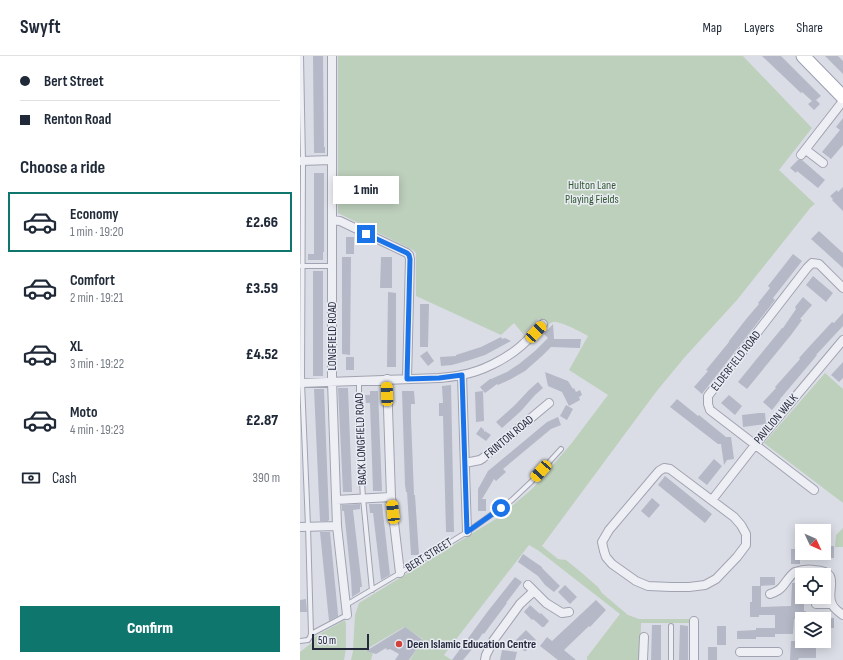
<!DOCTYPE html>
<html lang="en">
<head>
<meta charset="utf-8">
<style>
	body { margin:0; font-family:"Sofia Sans Condensed",sans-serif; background:#f2f2f3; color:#1f2937; height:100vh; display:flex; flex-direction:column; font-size:15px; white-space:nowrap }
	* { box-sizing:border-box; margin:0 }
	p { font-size:13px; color:#747a83 }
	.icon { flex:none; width:22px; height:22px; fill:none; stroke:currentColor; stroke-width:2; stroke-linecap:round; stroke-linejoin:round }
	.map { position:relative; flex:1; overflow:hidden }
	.drawer { display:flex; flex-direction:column; background:#fff; width:300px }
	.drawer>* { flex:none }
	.banner { display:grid; align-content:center; height:88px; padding:0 20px; background:#fff }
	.needle { width:26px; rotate:134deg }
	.tools { position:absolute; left:495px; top:468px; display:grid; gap:8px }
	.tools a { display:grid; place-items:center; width:36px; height:36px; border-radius:0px; background:#fff; box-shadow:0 2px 10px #0003; font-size:20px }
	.scale { position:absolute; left:12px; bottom:10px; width:57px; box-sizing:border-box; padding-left:4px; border:2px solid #25293c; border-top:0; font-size:11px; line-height:14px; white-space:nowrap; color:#25293c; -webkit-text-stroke:3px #eaecf4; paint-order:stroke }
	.end { position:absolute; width:18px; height:18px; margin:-9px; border:5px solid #1a73e8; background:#fff; box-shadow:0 0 0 2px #fff }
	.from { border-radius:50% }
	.bubble { position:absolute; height:28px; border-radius:0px; background:#fff; box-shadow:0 2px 10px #0003; font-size:13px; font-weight:800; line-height:28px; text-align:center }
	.car { position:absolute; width:12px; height:24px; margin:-12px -6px; border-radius:5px; box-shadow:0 0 3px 1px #0007; background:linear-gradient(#f5c518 24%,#345 0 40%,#f5c518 0 76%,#345 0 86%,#f5c518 0) }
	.banner b { display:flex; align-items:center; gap:14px; height:38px; font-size:15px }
	.banner b+b { border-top:1px solid #e0e1e3 }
	.banner i { width:10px; height:10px; background:#1f2937 }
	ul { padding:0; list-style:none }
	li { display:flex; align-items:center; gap:12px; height:60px; margin:0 8px 6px; padding:0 12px; border:2px solid transparent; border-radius:0px }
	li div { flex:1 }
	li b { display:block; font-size:15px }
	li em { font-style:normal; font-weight:800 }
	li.active { border-color:#0f766e }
	li>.icon { width:36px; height:36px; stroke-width:1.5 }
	h2 { padding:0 20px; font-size:18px; line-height:48px }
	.pay { display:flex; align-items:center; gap:10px; height:44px; padding:0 20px; font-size:15px }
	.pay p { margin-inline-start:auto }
	.button { display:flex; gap:8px; margin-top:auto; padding:8px 20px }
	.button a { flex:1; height:46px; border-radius:0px; background:#0f766e; color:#fff; font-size:16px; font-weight:800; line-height:46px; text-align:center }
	header { display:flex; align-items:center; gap:24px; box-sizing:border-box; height:56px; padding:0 20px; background:#fff; border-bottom:1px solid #e0e1e3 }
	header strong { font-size:19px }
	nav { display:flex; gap:22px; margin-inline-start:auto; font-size:14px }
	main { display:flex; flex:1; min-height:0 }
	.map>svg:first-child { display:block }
	.green { fill:#bdd0bc }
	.building { fill:#b5b8c6 }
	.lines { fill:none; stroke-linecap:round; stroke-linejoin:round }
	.service-casing { stroke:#a1a3b0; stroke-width:6 }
	.minor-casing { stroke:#a1a3b0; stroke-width:10 }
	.primary-casing { stroke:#9a9fb2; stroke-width:15 }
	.service { stroke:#eeeff5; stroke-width:4 }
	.minor { stroke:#eeeff5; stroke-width:8 }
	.primary { stroke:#fff; stroke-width:13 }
	.route { stroke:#1a73e8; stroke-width:5 }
	.poi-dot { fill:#d1423a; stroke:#eaecf4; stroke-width:1.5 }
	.labels { text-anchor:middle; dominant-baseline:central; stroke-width:3; stroke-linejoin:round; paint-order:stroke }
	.park-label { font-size:12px; fill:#325932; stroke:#eaecf4 }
	.street-label { font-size:12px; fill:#25293c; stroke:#eaecf4 }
	.poi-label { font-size:12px; font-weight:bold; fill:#25293c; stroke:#eaecf4; text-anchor:start }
</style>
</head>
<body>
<header>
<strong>Swyft</strong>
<nav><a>Map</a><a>Layers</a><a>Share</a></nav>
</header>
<main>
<section class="drawer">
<div class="banner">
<b><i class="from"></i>Bert Street</b>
<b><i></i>Renton Road</b>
</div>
<h2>Choose a ride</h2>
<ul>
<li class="active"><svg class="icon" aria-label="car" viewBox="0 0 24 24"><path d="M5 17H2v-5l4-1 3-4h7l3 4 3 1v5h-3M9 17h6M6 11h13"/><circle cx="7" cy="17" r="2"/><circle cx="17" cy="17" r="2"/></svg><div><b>Economy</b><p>1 min · 19:20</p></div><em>£2.66</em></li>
<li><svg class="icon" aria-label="car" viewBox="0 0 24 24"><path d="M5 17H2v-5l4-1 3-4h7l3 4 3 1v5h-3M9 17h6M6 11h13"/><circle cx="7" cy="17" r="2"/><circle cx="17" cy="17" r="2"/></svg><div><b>Comfort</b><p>2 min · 19:21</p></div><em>£3.59</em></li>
<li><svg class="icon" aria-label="car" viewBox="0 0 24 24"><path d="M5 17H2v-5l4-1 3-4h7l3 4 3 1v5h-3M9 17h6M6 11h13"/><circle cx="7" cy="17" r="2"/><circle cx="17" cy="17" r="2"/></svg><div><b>XL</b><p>3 min · 19:22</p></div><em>£4.52</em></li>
<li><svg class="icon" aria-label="car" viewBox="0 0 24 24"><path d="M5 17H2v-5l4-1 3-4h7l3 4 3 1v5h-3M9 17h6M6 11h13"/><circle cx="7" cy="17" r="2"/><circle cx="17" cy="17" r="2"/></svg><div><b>Moto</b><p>4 min · 19:23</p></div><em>£2.87</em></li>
</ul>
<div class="pay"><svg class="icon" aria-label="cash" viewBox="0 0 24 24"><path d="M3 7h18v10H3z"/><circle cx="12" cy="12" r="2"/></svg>Cash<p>390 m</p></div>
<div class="button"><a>Confirm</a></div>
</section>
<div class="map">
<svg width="543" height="604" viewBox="0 0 543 604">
	<rect width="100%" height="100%" fill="#dbdde6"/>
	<path class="green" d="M38,0H443L512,72L479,114L515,148L511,151L437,244L384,302L356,336L242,490L258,503L266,504L282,517L298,531L302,537L328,559L339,563H390V567H341L340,604H287V601L320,558L239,495L229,489L144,599L152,604H110L123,583L104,571L65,594L73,597L71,604H51L53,595L55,559L59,547L199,461L232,433L271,388L308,339L269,314L288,280C281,276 261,265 253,266C250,267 249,268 247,270L239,262L223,278L214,267L201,279L116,240V197L113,194L38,157Z
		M525,317L543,333V447L464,387Z
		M543,472V491H535L536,479Z
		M45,564L46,568V593L44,604H0V596L14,585V581Z"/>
	<path class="building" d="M13,0H23L24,91H25V97H14Z
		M462,0H481L521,40L516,44L520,48L514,54L508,48L512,45L502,36L501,37Z
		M525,0H538L543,5V18Z
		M543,62V89L531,103L522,96L540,74L536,71Z
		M498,104H502L525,124L518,132L497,115L496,117L490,112Z
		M14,117H24V196H23V204H8V198H14Z
		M543,131V155L532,144L533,143L530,140L537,134L538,136Z
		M519,175L543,197V212L511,183Z
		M46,181H54V198H46Z
		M493,198L502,205L473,242L475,244L402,338L394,331L408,315L406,314L429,286V285L447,262L459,248L458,247L470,232L468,230Z
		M42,201H51L50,299L42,298Z
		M81,201H92V232H80Z
		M13,215H23V320H13Z
		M513,220L533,237L526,246L506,229Z
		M88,236L96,237V311H87Z
		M503,241L512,249L500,263L502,264L491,279L447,333L438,326L482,272H483L496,253L495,251Z
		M120,248H129L128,291H120Z
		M543,257V270L516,299H517L513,304L480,343V344L472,354L463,346L476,332L475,331L500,303L499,302L508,292L532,266L534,267Z
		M253,268L254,283H281L280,292L251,291L242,300L225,315L211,323L198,329L197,328L185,337L180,331L190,323H191L207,316L219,308L235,295L248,282L244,278Z
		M201,281L202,283L205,282L211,285L185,299L170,304L152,309L141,310L140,301L156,300V299L181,291Z
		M127,295L134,305L128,310L120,300Z
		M46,301H54V314H46Z
		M543,306V322L539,326L531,319Z
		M245,316L268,325L273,333L274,332L276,336L280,334L282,339L279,341L280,344L269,350L262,336L248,330Z
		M238,326L243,332L235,339L221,355L202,372L196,366L215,349L229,334Z
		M151,329L154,476H146L143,360H139V347H143L142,330Z
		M38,332H48L52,436H43Z
		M14,333H24L29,460V464L28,465H20Z
		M70,335H78L82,435H73L70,347H66L65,339H70Z
		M102,335H114L115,348H111V362L114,439H115L119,499H111L107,436H106L105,429Z
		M183,335L184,365L176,366L175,336Z
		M429,339L442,350L435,359L421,347Z
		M377,343L398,360L399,359L426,381H431L434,403L427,404L424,409L421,388H418L370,351Z
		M266,349L273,353L267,364L260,360Z
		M459,357H465L466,368L443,371L442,359Z
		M258,361L261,369L251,373L203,413L206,416L196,425L194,423L182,443H186V455H178V433L188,415L247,366Z
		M181,371L184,374V376L185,375L191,379L186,385L176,378Z
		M414,403L422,410L407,429L398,422Z
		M365,420L412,458L405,467L358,429Z
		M352,442L360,449L349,462L341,455Z
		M60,448V453L53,454L62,531H60V536L52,541L51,522L44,455H42V449Z
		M69,448H82L90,519L81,524L73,457H70Z
		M20,476H30L38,558V560L29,565Z
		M524,490H534V502H524Z
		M491,493H500V508H491Z
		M223,498L242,511V512L260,530L254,536L245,529L238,520L218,506Z
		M215,521L222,526L206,547H207L189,571L184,578L183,577L173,591V592L163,604H152L188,555Z
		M460,521H475V529L460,530Z
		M492,527H501V541H504V555H506V557H520V563H494L493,578H475V581H456V583H437V575L456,574V572H475V559H459V561H450V546H452V530H461V551L491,550Z
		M265,529L277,541L270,548L258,536Z
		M6,543L7,556H0V544Z
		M296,544L306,554L290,571L289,570L264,594L276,604H258L240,590L247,581L252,585Z
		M230,549L240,558L241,557L249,565L244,571H242L233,563L232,564L224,556Z
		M524,562H534V572H524Z
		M352,569H361V604H351Z
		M380,569L388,570V604H379Z
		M417,570H426V589H417Z
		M105,571L123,584L109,604H95L99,598L90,593L87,594L86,592L76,598L66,595Z
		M226,574L236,584L226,595H224L214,586Z
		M491,585H516V602H499L498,604H490Z
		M408,591H417V604H408Z
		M202,594L217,596L215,604H200Z"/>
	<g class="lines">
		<g class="service-casing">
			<path id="service" d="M1,0L3,105L2,326L8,470L11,578
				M0,210H32
				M59,324V376L63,442L72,534
				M46,549L100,517L167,476L212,444L231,426L261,393
				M0,585L8,584L10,581L11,578L47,559
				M371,604V570"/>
		</g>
		<g class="minor-casing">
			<path id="minor" d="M32,0V325L37,470L47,559
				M506,94L523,107
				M501,99L543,45
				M0,105L32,104
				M32,164L40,165L107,197L109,199L110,203L107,323
				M162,319L167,476
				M87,323L91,441L100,517
				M0,327L139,322C146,321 154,321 161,319C181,316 206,303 221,290C229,283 236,276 243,268
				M165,407L180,404L183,402L249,347
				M364,412L370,413L434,461L441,469L446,478V489L437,501L416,523L405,529L389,531H371L348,530L336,525L312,508L306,501L304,495L302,486L309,474L353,422L359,415Z
				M514,434L410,354L408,348V340L507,212L512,207L519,208L543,232
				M36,444L91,441
				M412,444L455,389L543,284
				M0,471L37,470
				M228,529L246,547L262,557L269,556
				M470,538C473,537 478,535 481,532C486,527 489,520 495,516C501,514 508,513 514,514C543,515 525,535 532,548C534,553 539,556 543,559
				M516,548H532
				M440,596H478
				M185,604L186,599L193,585L220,548L234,535
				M343,604L344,581
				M394,604V565"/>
		</g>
		<g class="primary-casing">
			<path id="primary" d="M503,0L543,41"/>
		</g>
		<use href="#service" class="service"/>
		<use href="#minor" class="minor"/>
		<use href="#primary" class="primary"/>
	</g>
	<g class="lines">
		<path class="route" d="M66,178L107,197L109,199L110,203L107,323L139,322L162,319L167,476L201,452"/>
	</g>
	<circle class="poi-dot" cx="99" cy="588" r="4"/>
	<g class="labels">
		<g class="park-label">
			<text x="292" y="129">Hulton Lane<tspan x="292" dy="14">Playing Fields</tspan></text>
		</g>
		<g class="street-label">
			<text transform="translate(32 280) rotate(-90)">LONGFIELD ROAD</text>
			<text transform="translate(436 305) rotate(-52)">ELDERFIELD ROAD</text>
			<text transform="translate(476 363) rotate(-50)">PAVILION WALK</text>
			<text transform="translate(209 381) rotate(-40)">FRINTON ROAD</text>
			<text transform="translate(61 383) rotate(-92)">BACK LONGFIELD ROAD</text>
			<text transform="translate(129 499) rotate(-32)">BERT STREET</text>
		</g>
		<g class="poi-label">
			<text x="107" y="588">Deen Islamic Education Centre</text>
		</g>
	</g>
</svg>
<div class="tools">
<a><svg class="needle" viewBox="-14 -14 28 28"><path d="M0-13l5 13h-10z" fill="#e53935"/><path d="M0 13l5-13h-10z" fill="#747a83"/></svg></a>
<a><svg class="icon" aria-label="locate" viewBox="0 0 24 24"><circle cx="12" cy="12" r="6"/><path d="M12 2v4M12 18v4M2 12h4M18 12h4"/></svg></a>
<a><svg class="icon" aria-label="layers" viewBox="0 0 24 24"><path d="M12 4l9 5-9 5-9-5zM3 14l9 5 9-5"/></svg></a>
</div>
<div class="scale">50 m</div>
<i class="end from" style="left:201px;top:452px"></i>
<i class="end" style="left:66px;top:178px"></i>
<div class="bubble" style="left:33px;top:120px;width:66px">1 min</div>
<i class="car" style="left:236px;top:276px;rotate:43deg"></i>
<i class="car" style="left:87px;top:338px;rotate:358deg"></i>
<i class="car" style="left:241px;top:415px;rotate:222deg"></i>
<i class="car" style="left:93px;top:456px;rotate:354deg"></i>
</div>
</main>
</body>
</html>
